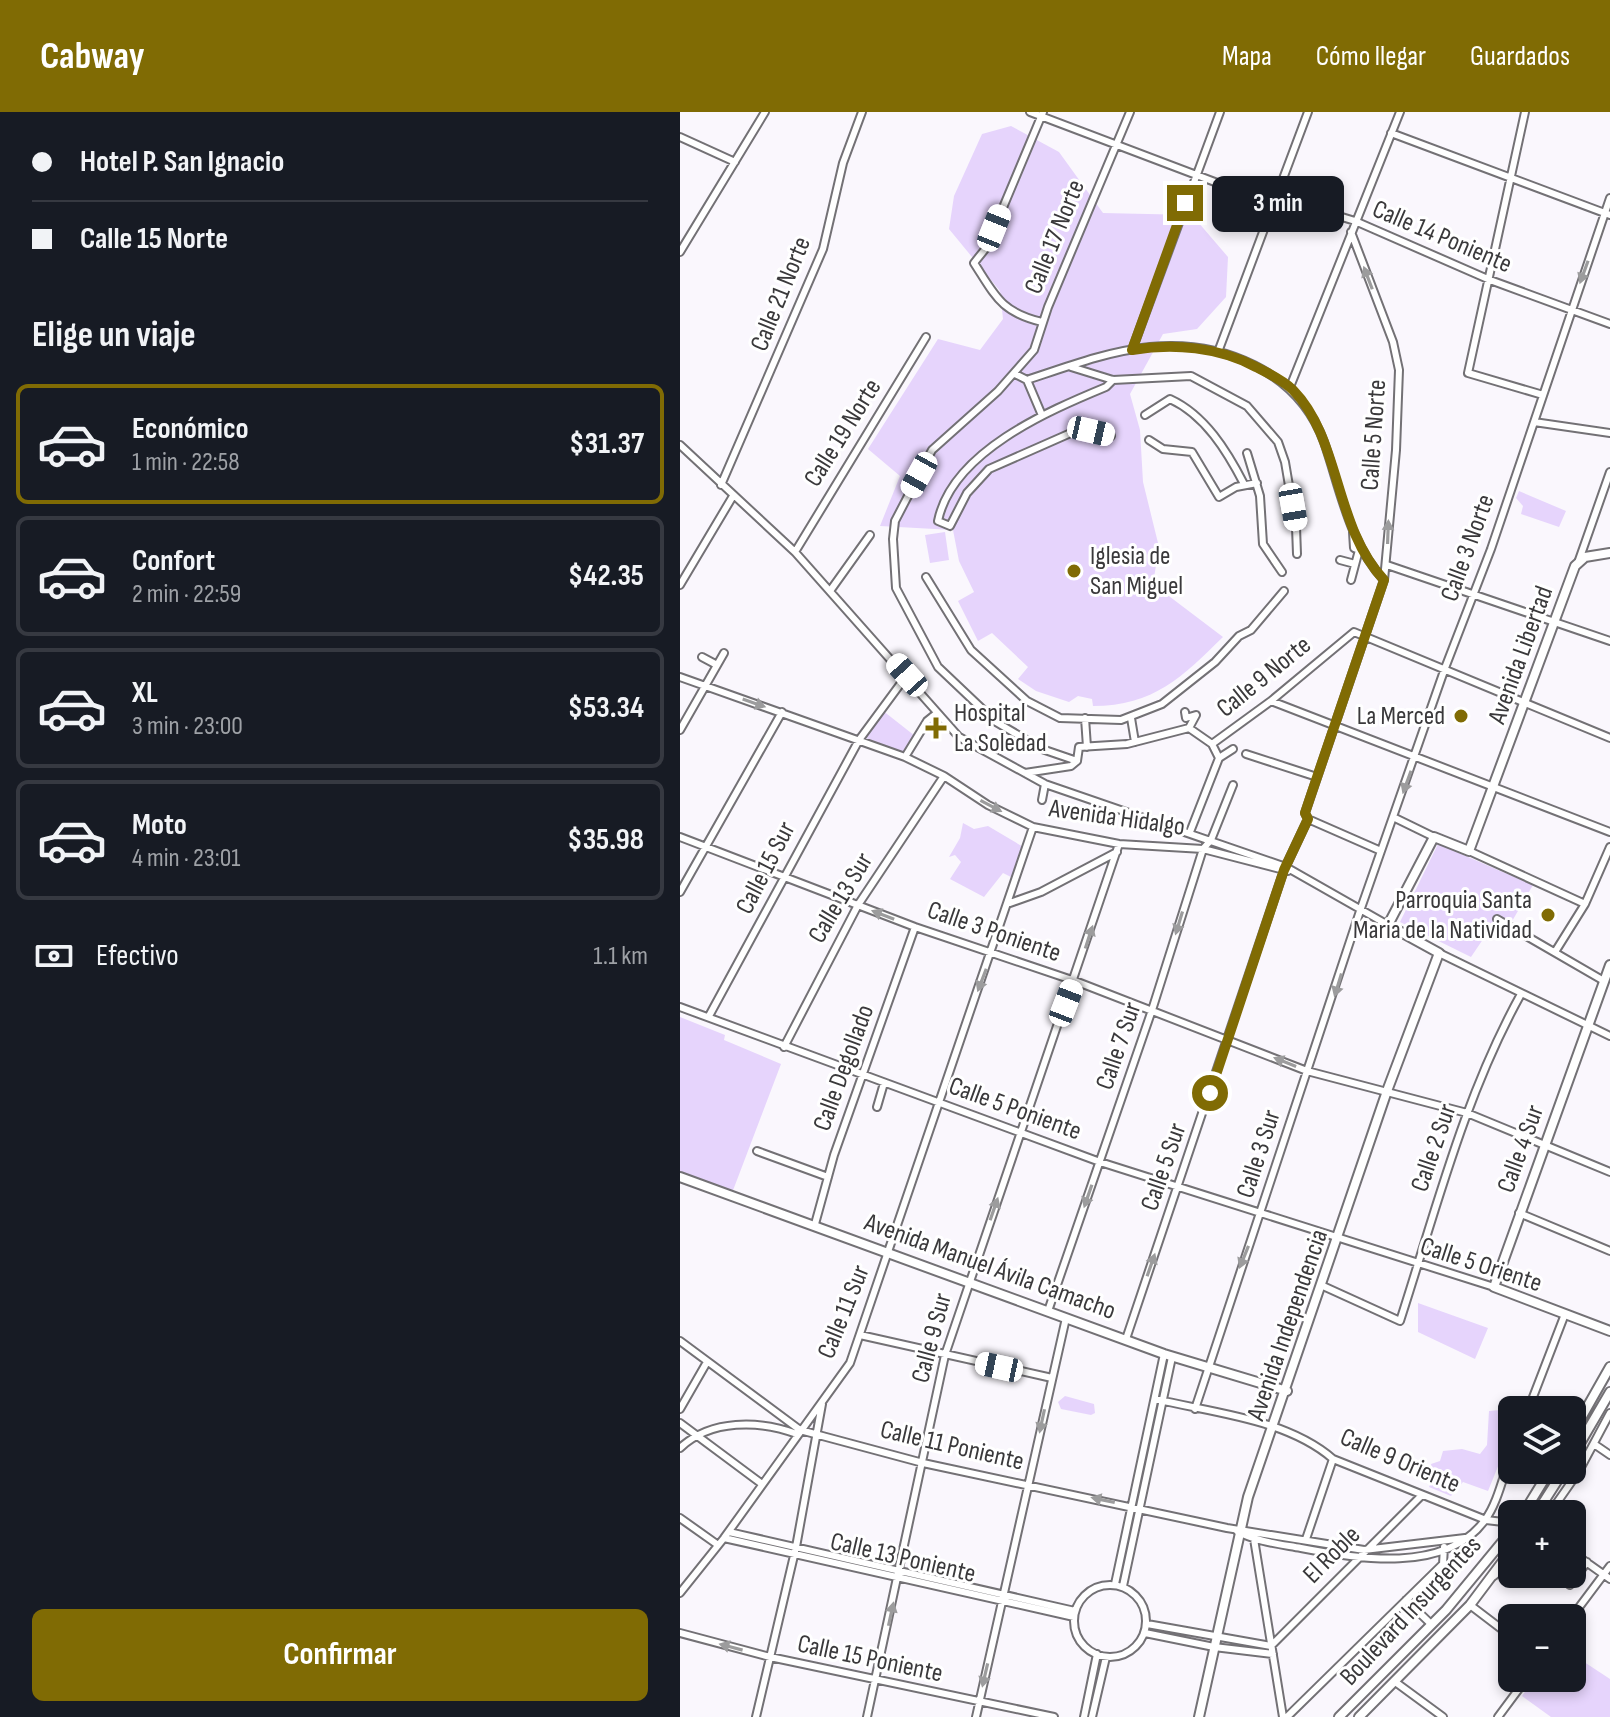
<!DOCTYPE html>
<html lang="es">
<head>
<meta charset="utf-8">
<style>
	body { margin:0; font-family:"Sofia Sans Condensed",sans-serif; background:#20242c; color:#f1f3f6; height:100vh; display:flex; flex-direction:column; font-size:30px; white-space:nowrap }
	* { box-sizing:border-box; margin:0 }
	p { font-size:26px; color:#9ea1a6 }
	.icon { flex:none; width:44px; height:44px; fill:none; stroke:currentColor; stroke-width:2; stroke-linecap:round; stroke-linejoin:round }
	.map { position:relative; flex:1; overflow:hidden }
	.panel { display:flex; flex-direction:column; background:#171b24; width:680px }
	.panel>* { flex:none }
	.top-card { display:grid; align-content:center; height:176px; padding:0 32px; background:#171b24 }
	.fabs { position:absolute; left:818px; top:1284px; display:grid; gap:16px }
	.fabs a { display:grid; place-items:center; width:88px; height:88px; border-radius:12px; background:#171b24; box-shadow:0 4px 12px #0003; font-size:40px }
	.end { position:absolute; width:36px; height:36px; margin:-18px; border:10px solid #806b04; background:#fff; box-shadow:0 0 0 4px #fff }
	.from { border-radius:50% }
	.bubble { position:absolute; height:56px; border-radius:12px; background:#171b24; box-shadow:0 4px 12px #0003; font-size:26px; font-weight:700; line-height:56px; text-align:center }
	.car { position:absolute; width:24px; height:48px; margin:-24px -12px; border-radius:10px; box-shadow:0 0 6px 2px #0007; background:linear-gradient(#fff 24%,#345 0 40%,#fff 0 76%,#345 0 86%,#fff 0) }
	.top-card b { display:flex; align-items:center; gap:28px; height:76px; font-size:30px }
	.top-card b+b { border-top:2px solid #363941 }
	.top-card i { width:20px; height:20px; background:#f1f3f6 }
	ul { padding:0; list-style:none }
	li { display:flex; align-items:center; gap:24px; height:120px; margin:0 16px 12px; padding:0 16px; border:4px solid #363941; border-radius:12px }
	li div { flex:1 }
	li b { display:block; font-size:30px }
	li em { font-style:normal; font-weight:700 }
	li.on { border-color:#806b04 }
	li>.icon { width:72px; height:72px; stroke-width:1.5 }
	h2 { padding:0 32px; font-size:36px; line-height:96px }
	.pay { display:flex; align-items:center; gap:20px; height:88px; padding:0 32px; font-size:30px }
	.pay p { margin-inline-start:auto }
	.primary-button { display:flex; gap:16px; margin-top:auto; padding:16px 32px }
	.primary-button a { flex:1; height:92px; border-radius:12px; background:#806b04; color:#fff; font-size:32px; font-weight:700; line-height:92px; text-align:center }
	header { display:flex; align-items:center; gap:48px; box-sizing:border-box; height:112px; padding:0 40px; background:#806b04; color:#fff }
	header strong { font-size:38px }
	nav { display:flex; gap:44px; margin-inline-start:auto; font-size:28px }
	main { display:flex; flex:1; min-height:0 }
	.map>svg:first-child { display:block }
	.green { fill:#e6d4fc }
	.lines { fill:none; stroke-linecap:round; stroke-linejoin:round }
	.minor-casing { stroke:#737175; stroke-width:10 }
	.major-casing { stroke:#737175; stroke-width:12 }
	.minor { stroke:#fff; stroke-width:6 }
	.major { stroke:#fff; stroke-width:8 }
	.oneway { fill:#9c9c9d }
	.route { stroke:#806b04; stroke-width:10 }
	.poi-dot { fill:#806b04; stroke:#fff; stroke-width:3 }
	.labels { text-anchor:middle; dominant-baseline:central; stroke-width:6; stroke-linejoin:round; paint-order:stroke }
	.street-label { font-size:26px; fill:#3a393b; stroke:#fff }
	.poi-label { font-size:26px; fill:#3a393b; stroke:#fff; text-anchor:start }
</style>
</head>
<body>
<header>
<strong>Cabway</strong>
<nav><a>Mapa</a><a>Cómo llegar</a><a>Guardados</a></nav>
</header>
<main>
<section class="panel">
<div class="top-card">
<b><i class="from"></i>Hotel P. San Ignacio</b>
<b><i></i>Calle 15 Norte</b>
</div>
<h2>Elige un viaje</h2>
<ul>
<li class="on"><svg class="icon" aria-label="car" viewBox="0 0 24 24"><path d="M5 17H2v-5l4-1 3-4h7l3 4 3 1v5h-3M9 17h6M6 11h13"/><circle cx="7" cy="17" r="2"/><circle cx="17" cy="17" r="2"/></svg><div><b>Económico</b><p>1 min · 22:58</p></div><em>$31.37</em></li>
<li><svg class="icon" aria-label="car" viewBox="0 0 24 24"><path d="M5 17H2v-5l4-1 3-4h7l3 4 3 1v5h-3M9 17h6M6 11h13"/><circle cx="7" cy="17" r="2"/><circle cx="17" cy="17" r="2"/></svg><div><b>Confort</b><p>2 min · 22:59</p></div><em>$42.35</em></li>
<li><svg class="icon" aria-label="car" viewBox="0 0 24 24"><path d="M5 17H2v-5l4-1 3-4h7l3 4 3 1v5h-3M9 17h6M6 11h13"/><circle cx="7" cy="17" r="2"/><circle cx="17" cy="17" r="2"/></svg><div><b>XL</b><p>3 min · 23:00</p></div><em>$53.34</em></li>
<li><svg class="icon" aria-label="car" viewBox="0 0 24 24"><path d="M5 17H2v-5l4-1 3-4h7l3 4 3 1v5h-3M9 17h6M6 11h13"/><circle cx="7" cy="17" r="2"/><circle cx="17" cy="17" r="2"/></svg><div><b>Moto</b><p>4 min · 23:01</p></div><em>$35.98</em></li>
</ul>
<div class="pay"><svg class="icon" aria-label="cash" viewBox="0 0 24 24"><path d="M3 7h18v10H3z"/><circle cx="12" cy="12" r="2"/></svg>Efectivo<p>1.1 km</p></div>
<div class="primary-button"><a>Confirmar</a></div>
</section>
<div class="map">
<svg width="930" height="1605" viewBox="0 0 930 1605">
	<rect width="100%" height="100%" fill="#faf7fd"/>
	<path class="green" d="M331,14L379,40L423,101L512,103L548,145L546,185L517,217L483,222L450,282L460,318L463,370L479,435L473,472L543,525C502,565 474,594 413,594L412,587L398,584L389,590L356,579L338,567L348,555L312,521L298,529L278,489L294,480L279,449L273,418L200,414L220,364L188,337L258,227L300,238L323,207L320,179L269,117L274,84L302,22Z
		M839,379L886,399L879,415L841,402L843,394L836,386Z
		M265,420L269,448L250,451L245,423Z
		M202,598L235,624L224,641L183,625Z
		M283,711L294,717L308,714L345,736L331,765L323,761L304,785L270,767L281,750L275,743L269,745L280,726Z
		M758,732L853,773L831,811L818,805L791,845L720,810Z
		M0,905L45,923L44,928L101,952L52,1081L0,1060Z
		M738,1191L808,1216L795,1247L738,1220Z
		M385,1284L414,1292L415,1301L411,1303L381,1297L378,1290Z
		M809,1299L831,1297L832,1320L808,1379L783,1370L771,1384L749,1375L754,1365L751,1352L760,1349L763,1339L782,1337L800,1342L807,1333Z
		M892,1542L930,1567V1605H871L842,1584L855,1566H892Z"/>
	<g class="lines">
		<g class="minor-casing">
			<path id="minor" d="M350,0L593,92L639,98L675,109L810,168L930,212
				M845,0L788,261L863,283
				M711,21L930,103
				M0,25L55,50
				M0,140L85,0
				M362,210C321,200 316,185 294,151L306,136L363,0
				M452,238L540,0
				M538,240L628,0
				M391,255L433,268L511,264L567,294L598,330L605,350L616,415L617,442
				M335,262L347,268C386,255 428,239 470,235C542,228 618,259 644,330C660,376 669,431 704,468
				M347,268L361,301
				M610,275L720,0
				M465,303L490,287C525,303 547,339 564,372
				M854,310L930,321
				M431,324L393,320L309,357L287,381L270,414L258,409C272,340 368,299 426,275L433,268
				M469,328L483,337L512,340L539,385L556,375L577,371
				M0,333L115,440L279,625L365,672L606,755L708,813
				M567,341L580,384L583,432L602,460
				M41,373L143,137L163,51L182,0
				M115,440L246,225
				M660,448L675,452
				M899,448L930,360
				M707,453L930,529
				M246,465L291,538L347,589L380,606L441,608L482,592L535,550L559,524L571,518L604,479
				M671,468L679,438L674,436L673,420
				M0,473L53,384
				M150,479L190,423
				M22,545L37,553
				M0,565L225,645L264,664L308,693L353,715L439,732L523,737L608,759
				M591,589L930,720
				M505,600L506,606L516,603L509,616
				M405,606L407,635
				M451,606L455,630
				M0,618L44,541
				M532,632L591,589L674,520L930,626
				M566,642L637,665
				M225,645L247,609L257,601
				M397,649L362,637L316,610L258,555L216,476L213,427L215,409L252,338L318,279L354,238L368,195L450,0
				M397,649L399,635L447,632L509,616L532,632L539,646
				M345,661L391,654L397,649
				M362,688L365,672
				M713,705L754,725
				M628,707L701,739
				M510,720L539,646L553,637
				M0,725L235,815L395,869L627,959L787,1001L930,1060
				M789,739L905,792
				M0,780L102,600
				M330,791L361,780L437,740
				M817,807L924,869
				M875,840L905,792L930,735
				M759,841L930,924
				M0,895L420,1050L814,1175
				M29,904L179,628L227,563
				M104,935L178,793L264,664
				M197,995L204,971
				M77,1039L148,1065
				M839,1101L930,1139
				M135,1112L154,1043L235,815
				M643,1174L720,1209C756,1098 784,985 841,882
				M368,1199L472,898L523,737L531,728L553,673
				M180,1223L372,1266
				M446,1227L604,758L628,707L625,701L704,468L716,338L719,258L713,230L671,120
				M0,1229L120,1318L243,1351L547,1416L684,1438L785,1426
				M475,1287C534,1301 607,1307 653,1347L806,1408L832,1411
				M0,1297L27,1250
				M515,1297L680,799L765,556L811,437L930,86
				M848,1298L885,1202
				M0,1311L82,1372
				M914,1332L930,1343
				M0,1336C31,1307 79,1308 117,1322
				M869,1402L899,1359L930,1301
				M0,1406L38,1433
				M557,1419C577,1430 599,1432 621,1436C677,1447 766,1462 805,1408C818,1391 824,1360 832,1340
				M49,1420L395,1499
				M44,1426L394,1505
				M574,1427L603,1605
				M626,1427L653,1347
				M892,1440L930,1467
				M876,1462L890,1473L907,1450
				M814,1464L832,1449
				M435,1472L484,1242
				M394 1509a36 36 0 1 1 72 0a36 36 0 1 1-72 0Z
				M443,1474L492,1245
				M0,1481L44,1426L170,1251L353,715
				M726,1488L751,1512
				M790,1493L832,1525
				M891,1506L930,1454
				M467,1512L591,1534L742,1383
				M0,1521L90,1545L374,1605
				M465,1521L534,1535L593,1542
				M714,1569L763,1605
				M76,1605L116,1435L142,1292
				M187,1605L265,1243L439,732
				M296,1605L386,1206
				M404,1605L417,1542
				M412,1605L426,1545
				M607,1605L763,1452L764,1435
				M818,1605L847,1566"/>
		</g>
		<g class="major-casing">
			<path id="major" d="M930,853L814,1175L930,1219
				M0,1065L484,1242L607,1279
				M892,1322L930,1255
				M892,1345L930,1280
				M843,1402L870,1358
				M856,1402L884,1358
				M519,1605L568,1385L707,979L759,841L708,813L754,725L789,739L895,454L905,445L930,441
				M659,1605L766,1498L832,1418
				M679,1605L790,1493L832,1437"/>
		</g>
		<use href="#minor" class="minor"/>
		<use href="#major" class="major"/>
	</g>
	<defs><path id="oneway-solid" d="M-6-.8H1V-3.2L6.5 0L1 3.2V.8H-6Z" transform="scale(2)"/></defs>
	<g class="oneway">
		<use href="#oneway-solid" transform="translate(904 160) rotate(110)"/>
		<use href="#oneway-solid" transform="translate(688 166) rotate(-111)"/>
		<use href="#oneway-solid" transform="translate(708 420) rotate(-88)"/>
		<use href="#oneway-solid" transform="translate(74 591) rotate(19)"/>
		<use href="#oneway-solid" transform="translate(727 670) rotate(110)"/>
		<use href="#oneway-solid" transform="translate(311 694) rotate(28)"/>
		<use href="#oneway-solid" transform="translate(203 803) rotate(-159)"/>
		<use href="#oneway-solid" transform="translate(499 811) rotate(107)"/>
		<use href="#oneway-solid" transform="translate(409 825) rotate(-72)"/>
		<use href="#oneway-solid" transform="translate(302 868) rotate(111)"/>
		<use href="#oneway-solid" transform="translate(658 873) rotate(107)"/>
		<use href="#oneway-solid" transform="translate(605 950) rotate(-158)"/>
		<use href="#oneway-solid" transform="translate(408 1084) rotate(109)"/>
		<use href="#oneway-solid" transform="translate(314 1097) rotate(-71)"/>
		<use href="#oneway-solid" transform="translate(564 1145) rotate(112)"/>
		<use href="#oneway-solid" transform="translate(471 1153) rotate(-71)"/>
		<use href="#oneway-solid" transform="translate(362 1309) rotate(102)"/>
		<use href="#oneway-solid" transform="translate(423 1388) rotate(-168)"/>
		<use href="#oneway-solid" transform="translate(211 1502) rotate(-78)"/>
		<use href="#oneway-solid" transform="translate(51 1535) rotate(-165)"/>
		<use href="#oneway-solid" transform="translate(305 1563) rotate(103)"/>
	</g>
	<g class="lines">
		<path class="route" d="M505,91L452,238C493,231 539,235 576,255C588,261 603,268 613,278C661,327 654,415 704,468L631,683L625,701L628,707L604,758L530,981"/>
	</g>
	<g class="poi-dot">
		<circle cx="394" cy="459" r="8"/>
		<circle cx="781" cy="604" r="8"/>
		<path d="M252 604h8v8h8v8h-8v8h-8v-8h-8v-8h8z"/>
		<circle cx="868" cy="803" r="8"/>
	</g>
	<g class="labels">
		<g class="street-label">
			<text transform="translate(375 125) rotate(-68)">Calle 17 Norte</text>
			<text transform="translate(762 125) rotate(23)">Calle 14 Poniente</text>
			<text transform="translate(101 182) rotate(-68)">Calle 21 Norte</text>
			<text transform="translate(163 321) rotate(-58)">Calle 19 Norte</text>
			<text transform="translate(694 323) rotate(-86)">Calle 5 Norte</text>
			<text transform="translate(788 436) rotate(-70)">Calle 3 Norte</text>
			<text transform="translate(841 543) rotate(-70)">Avenida Libertad</text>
			<text transform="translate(584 565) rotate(-39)">Calle 9 Norte</text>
			<text transform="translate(437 706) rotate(8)">Avenida Hidalgo</text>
			<text transform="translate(86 756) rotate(-63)">Calle 15 Sur</text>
			<text transform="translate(161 786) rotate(-59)">Calle 13 Sur</text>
			<text transform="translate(314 820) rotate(19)">Calle 3 Poniente</text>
			<text transform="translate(439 934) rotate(-71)">Calle 7 Sur</text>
			<text transform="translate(164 956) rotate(-70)">Calle Degollado</text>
			<text transform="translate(335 997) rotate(20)">Calle 5 Poniente</text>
			<text transform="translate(754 1036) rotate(-71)">Calle 2 Sur</text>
			<text transform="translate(841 1037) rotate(-70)">Calle 4 Sur</text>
			<text transform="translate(579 1042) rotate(-72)">Calle 3 Sur</text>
			<text transform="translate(484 1055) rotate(-71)">Calle 5 Sur</text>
			<text transform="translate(801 1153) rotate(18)">Calle 5 Oriente</text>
			<text transform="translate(310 1155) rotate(20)">Avenida Manuel Ávila Camacho</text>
			<text transform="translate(164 1200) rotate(-68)">Calle 11 Sur</text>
			<text transform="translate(608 1213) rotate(-71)">Avenida Independencia</text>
			<text transform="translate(252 1226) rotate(-75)">Calle 9 Sur</text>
			<text transform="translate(272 1334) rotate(13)">Calle 11 Poniente</text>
			<text transform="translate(720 1349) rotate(23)">Calle 9 Oriente</text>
			<text transform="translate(652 1443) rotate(-45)">El Roble</text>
			<text transform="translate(223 1446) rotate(13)">Calle 13 Poniente</text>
			<text transform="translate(731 1499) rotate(-47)">Boulevard Insurgentes</text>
			<text transform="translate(190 1547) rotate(12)">Calle 15 Poniente</text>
		</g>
		<g class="poi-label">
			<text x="410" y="444">Iglesia de<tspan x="410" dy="30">San Miguel</tspan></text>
			<text x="274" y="601">Hospital<tspan x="274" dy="30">La Soledad</tspan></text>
			<text x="765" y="604" text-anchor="end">La Merced</text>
			<text x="852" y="788" text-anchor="end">Parroquia Santa<tspan x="852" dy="30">Maria de la Natividad</tspan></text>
		</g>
	</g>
</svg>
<div class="fabs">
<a><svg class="icon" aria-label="layers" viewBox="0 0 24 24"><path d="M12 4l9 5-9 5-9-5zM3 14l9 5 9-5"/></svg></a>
<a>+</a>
<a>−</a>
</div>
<i class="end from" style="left:530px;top:981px"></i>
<i class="end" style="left:505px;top:91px"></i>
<div class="bubble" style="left:532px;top:64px;width:132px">3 min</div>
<i class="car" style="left:314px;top:116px;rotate:22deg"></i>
<i class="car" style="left:411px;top:319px;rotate:103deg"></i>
<i class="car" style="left:239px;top:363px;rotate:209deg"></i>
<i class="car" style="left:613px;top:395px;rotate:170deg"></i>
<i class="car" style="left:227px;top:563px;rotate:318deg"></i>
<i class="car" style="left:386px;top:891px;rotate:21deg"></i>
<i class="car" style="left:319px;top:1255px;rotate:282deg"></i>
</div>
</main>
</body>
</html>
